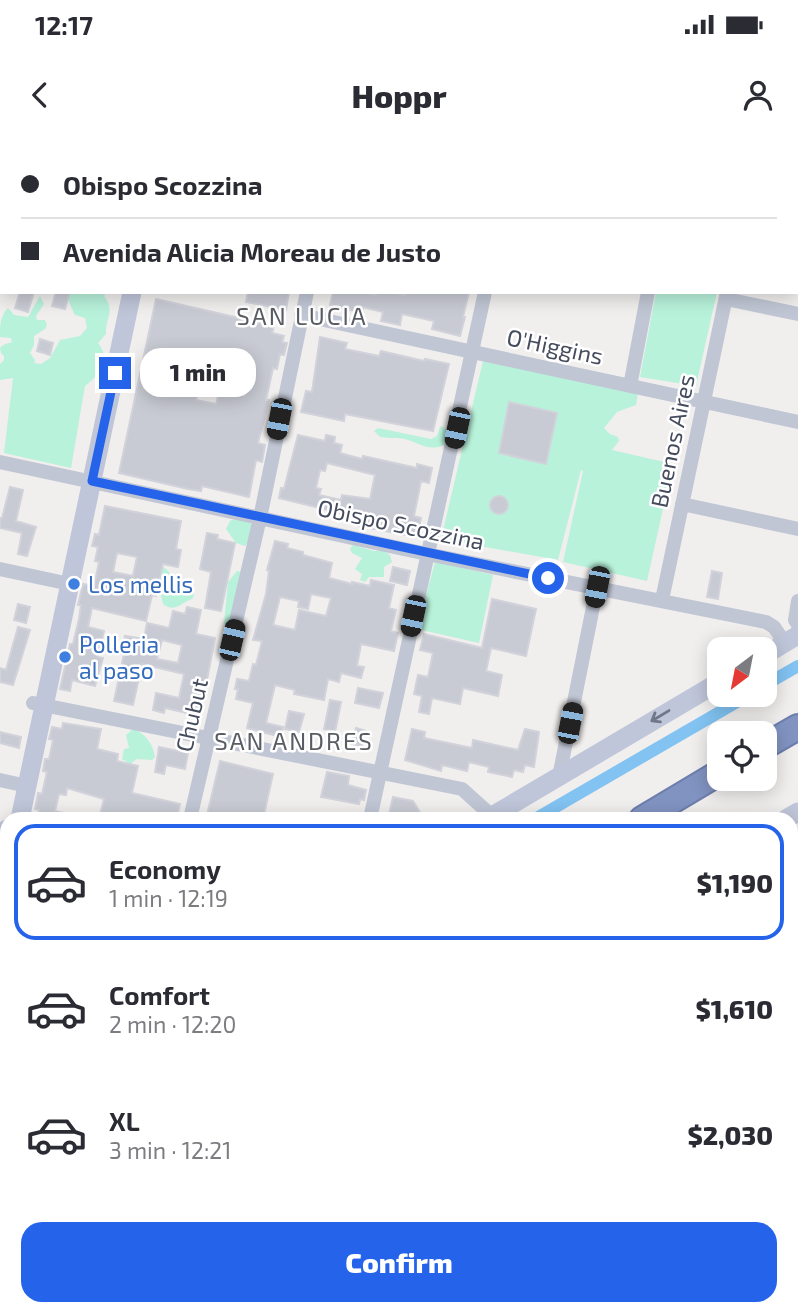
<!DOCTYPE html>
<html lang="en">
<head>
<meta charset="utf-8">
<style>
	body { margin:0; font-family:"Exo 2",sans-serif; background:#f7f7f7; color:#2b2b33; height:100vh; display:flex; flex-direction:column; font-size:26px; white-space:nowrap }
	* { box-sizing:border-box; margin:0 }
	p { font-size:23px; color:#7c7c81 }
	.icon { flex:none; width:38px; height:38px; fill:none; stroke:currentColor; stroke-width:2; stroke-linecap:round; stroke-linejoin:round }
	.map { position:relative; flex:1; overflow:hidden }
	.sheet { position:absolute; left:0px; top:672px; width:798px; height:504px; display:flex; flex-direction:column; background:#fff; border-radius:21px 21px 0 0; box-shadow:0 4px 18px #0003 }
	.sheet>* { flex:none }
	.hud { position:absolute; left:0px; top:0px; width:798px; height:154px; box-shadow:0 4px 18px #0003; display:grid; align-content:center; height:154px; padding:0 21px; background:#fff }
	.needle { width:46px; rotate:212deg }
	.controls { position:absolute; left:707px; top:497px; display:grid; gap:14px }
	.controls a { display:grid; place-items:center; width:70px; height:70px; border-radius:14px; background:#fff; box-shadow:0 4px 18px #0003; font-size:35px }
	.end { position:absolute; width:32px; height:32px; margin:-16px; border:9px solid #2563eb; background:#fff; box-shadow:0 0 0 4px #fff }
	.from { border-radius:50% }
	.bubble { position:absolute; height:49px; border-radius:21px; background:#fff; box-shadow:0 4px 18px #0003; font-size:23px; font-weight:800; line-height:49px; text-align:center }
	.car { position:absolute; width:21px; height:42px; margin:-21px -10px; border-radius:9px; box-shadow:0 0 5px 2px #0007; background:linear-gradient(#222 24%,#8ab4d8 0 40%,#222 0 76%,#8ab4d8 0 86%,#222 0) }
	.hud b { display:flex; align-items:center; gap:24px; height:66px; font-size:26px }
	.hud b+b { border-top:2px solid #e1e1e2 }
	.hud i { width:18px; height:18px; background:#2b2b33 }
	ul { padding:12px 0 0; list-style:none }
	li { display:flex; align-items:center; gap:21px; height:116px; margin:0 14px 10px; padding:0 7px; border:4px solid transparent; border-radius:21px }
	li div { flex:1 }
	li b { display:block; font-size:26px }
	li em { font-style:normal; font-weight:800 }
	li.active { border-color:#2563eb }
	li>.icon { width:63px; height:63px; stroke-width:1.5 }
	.primary-button { display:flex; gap:14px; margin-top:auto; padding:14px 21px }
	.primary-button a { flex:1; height:80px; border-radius:21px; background:#2563eb; color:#fff; font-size:28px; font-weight:800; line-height:80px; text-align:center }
	.status { display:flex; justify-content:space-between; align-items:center; height:49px; padding:0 35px; background:#fff; direction:ltr }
	.status svg { height:19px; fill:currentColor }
	header { display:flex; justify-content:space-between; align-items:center; height:91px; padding:0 21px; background:#fff; font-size:32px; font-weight:800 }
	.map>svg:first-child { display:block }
	.green { fill:#b8f2db }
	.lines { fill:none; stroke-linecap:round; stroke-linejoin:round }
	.canal { stroke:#82c3f2; stroke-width:12 }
	.building { fill:#c9cbd4; stroke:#d1d2da; stroke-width:2; fill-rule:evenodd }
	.highway-casing { stroke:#6d7ead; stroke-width:28 }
	.street { stroke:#c0c6d4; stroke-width:14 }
	.secondary { stroke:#bfc6d9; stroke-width:19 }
	.highway { stroke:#8193c1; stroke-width:24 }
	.oneway { stroke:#707788 }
	.route { stroke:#2563eb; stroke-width:9 }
	.shop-dot { fill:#3f7fe0; stroke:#fff; stroke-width:2.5 }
	.labels { text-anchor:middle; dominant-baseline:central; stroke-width:5; stroke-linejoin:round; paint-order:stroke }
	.street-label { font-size:23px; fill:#454c5d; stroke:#fff }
	.shop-label { font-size:23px; fill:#366cbe; stroke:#fff; text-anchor:start }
	.neighbourhood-label { font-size:24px; letter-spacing:2px; fill:#5a5c63; stroke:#fff }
</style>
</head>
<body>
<div class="status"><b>12:17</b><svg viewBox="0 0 49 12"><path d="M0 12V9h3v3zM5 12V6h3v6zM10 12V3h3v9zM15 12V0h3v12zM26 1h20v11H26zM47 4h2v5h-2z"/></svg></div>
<header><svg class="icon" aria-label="back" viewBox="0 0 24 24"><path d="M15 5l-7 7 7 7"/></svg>Hoppr<svg class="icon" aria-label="person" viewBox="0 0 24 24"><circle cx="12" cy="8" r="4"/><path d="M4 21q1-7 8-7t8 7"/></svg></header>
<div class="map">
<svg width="798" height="1176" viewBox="0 0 798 1176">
	<rect width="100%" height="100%" fill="#f1eeee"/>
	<path class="green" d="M69,152H106L104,156C116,171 105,178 106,194L98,203C112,220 99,235 85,246L71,328L4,313L13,238L0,240V224L4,220V216L1,213L0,208L3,205L12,202L11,198L0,197C0,185 0,176 8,168L14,175L28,177L40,156L44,164L36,176L37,180H45L47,185L45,189L34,196V205L30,213L35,220L34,223L41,224L50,218L60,200L80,196L87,188L85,178L75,175L69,162Z
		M656,152H717L696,246L640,237Z
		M483,221L638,253L636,265L617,272L604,288L610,294L618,297L619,301L612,310L673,324L647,441L563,422L583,331L581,330L558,420L441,399Z
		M442,286L447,291L449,301C431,317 416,299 398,298C392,298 387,298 380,297L374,291L378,288L431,299L437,296L440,287Z
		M239,377L252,384L251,398L245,406L236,403L226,389L230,381Z
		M353,405L374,411H384L390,415L392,422L384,427V437H369L365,442L360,440L362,434L355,429L362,418L352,413L350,409Z
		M435,422L493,435L479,503L417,489Z
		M161,426C169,430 169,433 175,439C182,447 188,442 194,455L192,459C180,463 175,473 163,464L159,447L162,438L160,434Z
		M237,431L242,432L231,486L227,488L224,484L228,442Z
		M133,589C144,592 154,605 155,617L152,620L137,619L130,624L122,619L124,609L129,608L126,595Z"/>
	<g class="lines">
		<path class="canal" d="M765,545L798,526
			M535,679L749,555
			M0,1004L7,1001"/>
	</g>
	<path class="building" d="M20,152H34L28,172L15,168Z
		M56,152H70L65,169L52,166Z
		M248,152H289L286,170L246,162Z
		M333,152H364L376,155L377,152H391L405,155V152H469L463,177H465L460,196L432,189L434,181L402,174L400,185L381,181L383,172L363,167L362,173L330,165Z
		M156,159L274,186L272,193L284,196L282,202L287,203L284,215L280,214L277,229L273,228L266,260H269L258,303L265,305L262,322L256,320L249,357L202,346L201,351L188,349L119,333ZM159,212L184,217L179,240L154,235ZM205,222L250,232L245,255L220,250L216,264L196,260Z
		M320,197L347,203L345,209L379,216L381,211L424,221L425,219L449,224L433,291L345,274L344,281L301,272L306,251L312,252Z
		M40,199L53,203L50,215L37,211Z
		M509,262L557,273L546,324L499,313Z
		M298,295L325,301L326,295L335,297L334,303L342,305L340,313L362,319L363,316L417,328V324L432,328L429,343L421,341L414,376L421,378L417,397L359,386L351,383L352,376L279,358L281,348L284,349ZM327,323L375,335L370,359L342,355L341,360L319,355L321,349L316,348L320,330L325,331Z
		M10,347L23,350L16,381L36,387L27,416L18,414L22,393L0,388V378H2Z
		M490 365a9 9 0 1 1 18 0a9 9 0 1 1-18 0Z
		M105,366L181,381L176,409L181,410L178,427L163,424L156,456L152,455L146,481L92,468L88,487L104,491L98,517L103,518L95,546L72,540L70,551L60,549L70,504H73L79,479L81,465H78L83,444L94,446L99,422L95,421L98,407L92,406L95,394L99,395ZM117,413L137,417L133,436L113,432Z
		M207,393L218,395L217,399L235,403L221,471L205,468L211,432L200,429Z
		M275,401L288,404L287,408L303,412V415L332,423L329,438L352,444V442L370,446L371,440L394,445L389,468L396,470L391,491L398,493L394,511L361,504L357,526L364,527L361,538L341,533L339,542L328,539L324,560L294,554L295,550L275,545L266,583L283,587L281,597L247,588L253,563L236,559L238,549H235L237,539L249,541L253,524L256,525L262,501L253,500L266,454L269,431L267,430ZM311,454L331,458L326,476L299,470L295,490L273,485L280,457L299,461L298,467L308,469Z
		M393,427L410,431L407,445L390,441Z
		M712,431L722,433L718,459L707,457Z
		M492,459L536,469L526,516L491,508L486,531L502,535L498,556L463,548L460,564L432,558L429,574L419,572L422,556L414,554L418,535L428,537L433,513L420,510L424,494L482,508Z
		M18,464L30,467L26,483L14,480Z
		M187,467L201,470L196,494L215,498L200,576L165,568L164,573L153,570L156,553L179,558L184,534L142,524L133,565L114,561L124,514H121L125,496L144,499L147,483L169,488L173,471L185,474ZM162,500L182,505L178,523L157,519Z
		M18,487L30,490L13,545L0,542V528L6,530Z
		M358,548L383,553L379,568L355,563Z
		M330,560L341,562L335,592L324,589Z
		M289,571L304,574L299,592L285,589Z
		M63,583L101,589L97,609L118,614L117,621L138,626L132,653L180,664L177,678L99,679L104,659L67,648L66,655L59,654L55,671L72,675L71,679H37L39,670L35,669L38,653L42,654L47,632L43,631L45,619H49L53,600L49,599L52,587L62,589Z
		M356,588L366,591L362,606L351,604Z
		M412,589L425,592L424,598L472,608L473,600L518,610L525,589L539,592L534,627L525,625L523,632L514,630L512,637L488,632L489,627L469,622L467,631L442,625L441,631L405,620Z
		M0,592L21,597L19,608L0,603Z
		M159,607L188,613L185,629L166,625L164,634L155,632Z
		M220,621L273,634L263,679H206Z
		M327,632L349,636L348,645L366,650L364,660L360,659L359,664L321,657Z
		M393,657L413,661L424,679H388Z"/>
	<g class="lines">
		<g class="highway-casing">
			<path id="highway" d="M765,606L798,587
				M642,679L719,633
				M0,971L7,969
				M0,1023L7,1019
				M0,1097L7,1093"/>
		</g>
		<path class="street" d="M470,0L478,2
			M339,2L340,0
			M517,2V0
			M796,70H798
			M0,110H2
			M726,159L798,174
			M301,175L798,282
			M630,246L648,152
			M0,322L427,414L766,482L774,487L785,503
			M682,364L798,389
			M0,429L70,444
			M662,460L727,152
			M798,461L795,480L798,485
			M33,563L462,649L492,676
			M559,637L597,447
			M0,640L27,646
			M190,679L260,378L307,152
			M370,679L485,152
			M791,917L798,918
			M791,1093L798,1094
			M321,1169L354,1176
			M87,1176L88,1169
			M263,1176L265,1169
			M439,1176L441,1169
			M653,1176L654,1169"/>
		<path class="secondary" d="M165,2V0
			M765,515L798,495
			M20,679L132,152
			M487,679L719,542
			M786,679L798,672
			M0,721L7,689
			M0,772L7,739
			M0,1143L7,1139"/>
		<use href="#highway" class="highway"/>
	</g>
	<defs><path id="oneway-shaft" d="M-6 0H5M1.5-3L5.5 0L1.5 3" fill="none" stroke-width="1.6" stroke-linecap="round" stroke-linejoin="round" transform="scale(1.75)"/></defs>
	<use class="oneway" href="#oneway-shaft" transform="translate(660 576) rotate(149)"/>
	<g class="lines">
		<path class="route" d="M115,233L92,341L548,438"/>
	</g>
	<g class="shop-dot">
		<circle cx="74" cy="444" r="7"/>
		<circle cx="65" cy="517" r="7"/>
	</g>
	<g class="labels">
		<g class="street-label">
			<text transform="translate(555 206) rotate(12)">O'Higgins</text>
			<text transform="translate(672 301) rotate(-78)">Buenos Aires</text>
			<text transform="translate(401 384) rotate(12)">Obispo Scozzina</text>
			<text transform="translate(191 575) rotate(-77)">Chubut</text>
		</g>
		<g class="shop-label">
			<text x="88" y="444">Los mellis</text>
			<text x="79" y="504">Polleria<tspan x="79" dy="26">al paso</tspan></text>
		</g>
		<g class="neighbourhood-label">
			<text x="302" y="175">SAN LUCIA</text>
			<text x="294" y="600">SAN ANDRES</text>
		</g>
	</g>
</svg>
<div class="controls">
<a><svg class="needle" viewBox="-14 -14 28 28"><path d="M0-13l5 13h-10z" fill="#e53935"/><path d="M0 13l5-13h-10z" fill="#7c7c81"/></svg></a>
<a><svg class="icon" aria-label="locate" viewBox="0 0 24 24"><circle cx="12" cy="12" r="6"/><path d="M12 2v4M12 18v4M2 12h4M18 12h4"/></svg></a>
</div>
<i class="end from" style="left:548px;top:438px"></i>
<i class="end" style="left:115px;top:233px"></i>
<div class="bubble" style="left:140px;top:208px;width:116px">1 min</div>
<i class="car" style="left:279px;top:279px;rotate:191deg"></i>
<i class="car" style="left:457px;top:288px;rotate:192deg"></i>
<i class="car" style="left:597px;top:447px;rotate:191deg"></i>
<i class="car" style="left:413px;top:476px;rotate:192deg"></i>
<i class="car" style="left:232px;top:500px;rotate:13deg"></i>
<i class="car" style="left:570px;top:583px;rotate:11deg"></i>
<div class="hud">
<b><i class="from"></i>Obispo Scozzina</b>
<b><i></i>Avenida Alicia Moreau de Justo</b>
</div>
<section class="sheet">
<ul>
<li class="active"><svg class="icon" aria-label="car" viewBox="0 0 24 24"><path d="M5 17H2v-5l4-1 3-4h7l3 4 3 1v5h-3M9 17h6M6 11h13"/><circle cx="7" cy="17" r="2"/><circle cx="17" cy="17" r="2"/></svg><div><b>Economy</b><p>1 min · 12:19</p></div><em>$1,190</em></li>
<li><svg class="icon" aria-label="car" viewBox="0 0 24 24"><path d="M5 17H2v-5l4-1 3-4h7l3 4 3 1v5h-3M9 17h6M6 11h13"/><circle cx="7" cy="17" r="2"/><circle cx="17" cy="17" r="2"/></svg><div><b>Comfort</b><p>2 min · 12:20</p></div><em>$1,610</em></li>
<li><svg class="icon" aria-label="car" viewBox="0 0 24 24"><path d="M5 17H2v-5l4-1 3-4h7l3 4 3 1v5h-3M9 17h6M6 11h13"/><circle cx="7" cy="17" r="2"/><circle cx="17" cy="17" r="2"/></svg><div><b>XL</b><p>3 min · 12:21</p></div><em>$2,030</em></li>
</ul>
<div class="primary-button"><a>Confirm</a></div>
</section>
</div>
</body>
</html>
